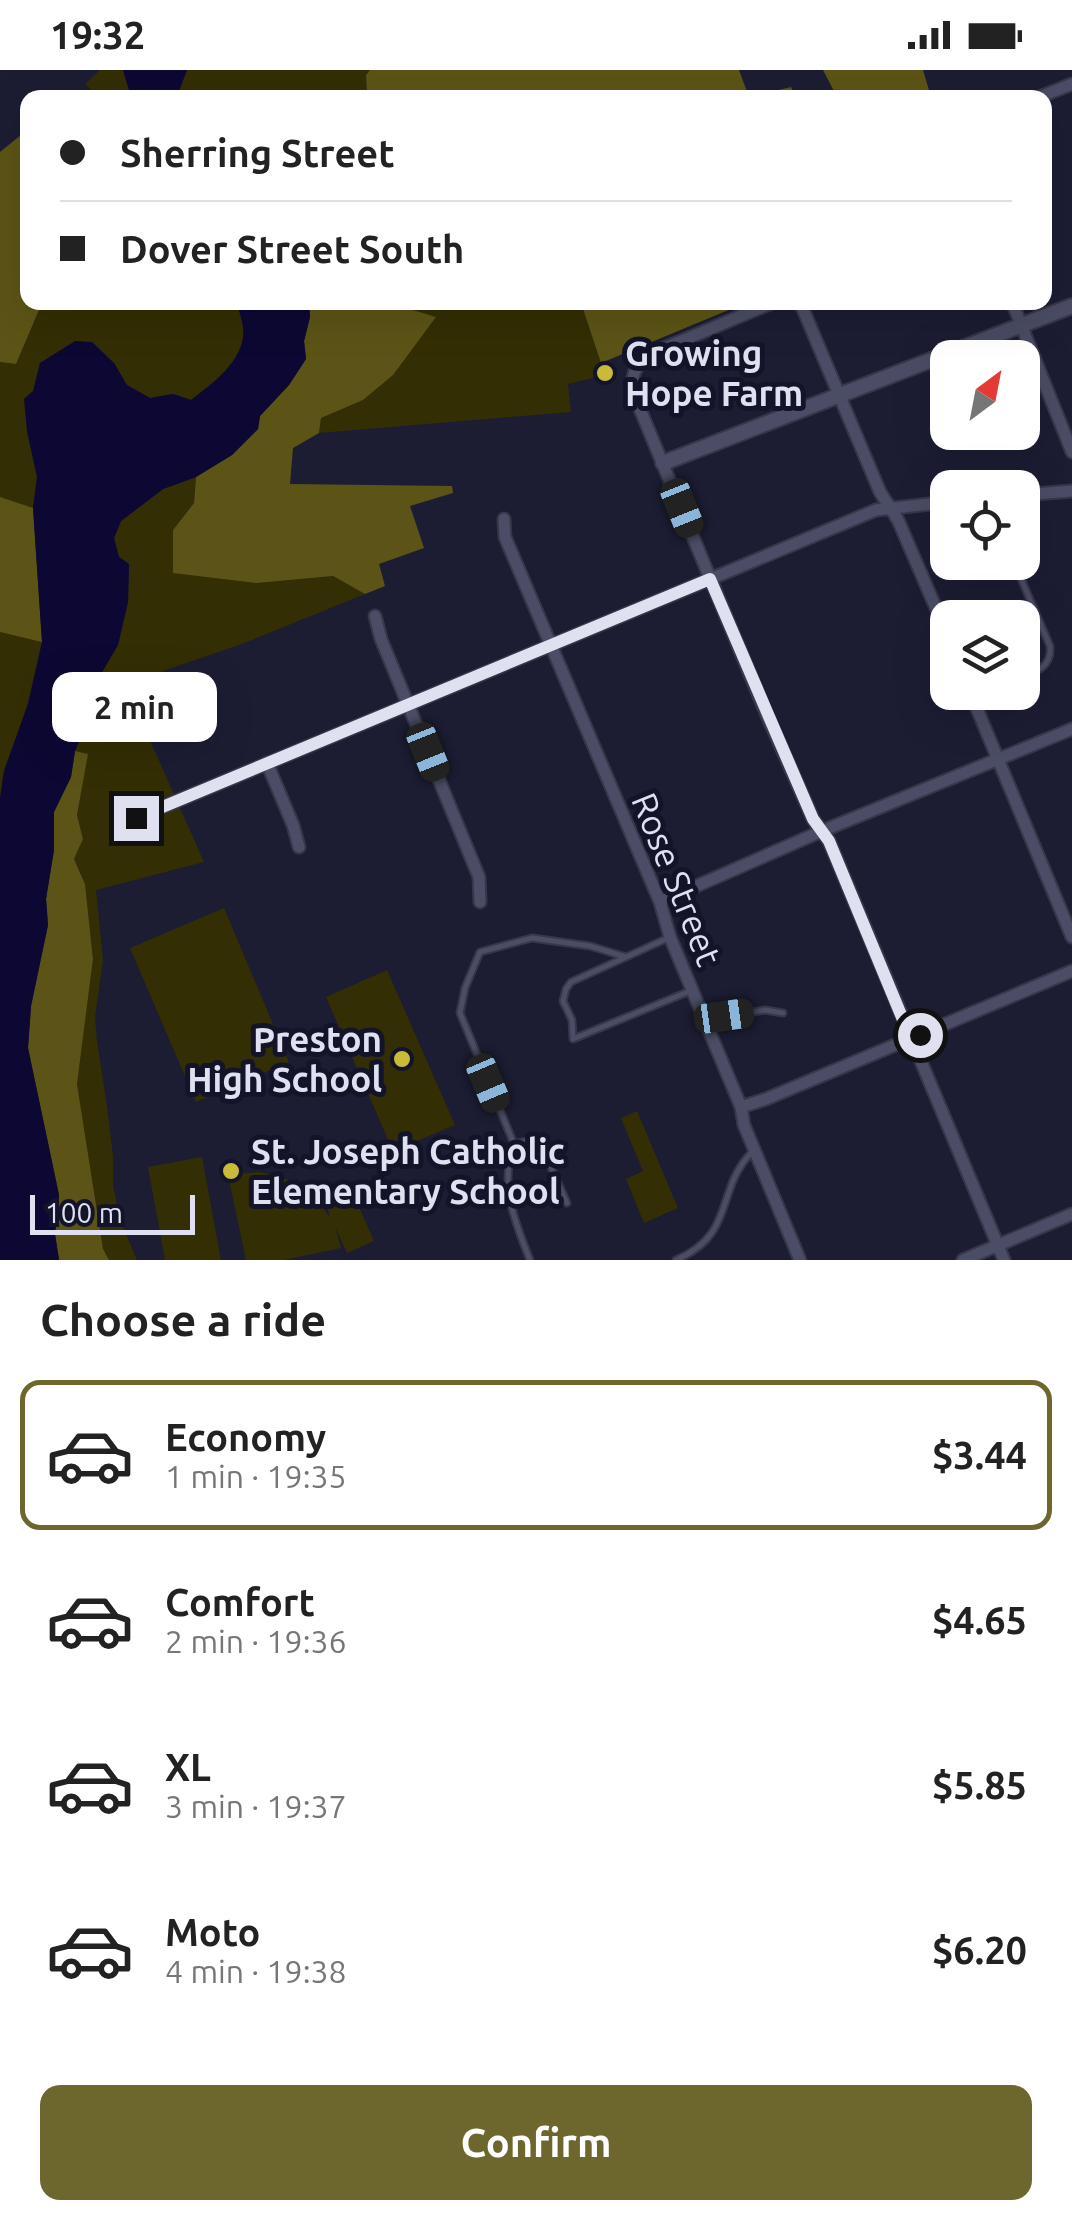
<!DOCTYPE html>
<html lang="en">
<head>
<meta charset="utf-8">
<style>
	body { margin:0; font-family:Ubuntu,sans-serif; background:#f2f2f2; color:#222; height:100vh; display:flex; flex-direction:column; font-size:38px; white-space:nowrap }
	* { box-sizing:border-box; margin:0 }
	p { font-size:32px; color:#767676 }
	.icon { flex:none; width:55px; height:55px; fill:none; stroke:currentColor; stroke-width:2; stroke-linecap:round; stroke-linejoin:round }
	.map { position:relative; height:1190px; overflow:hidden }
	.panel { display:flex; flex-direction:column; background:#fff; flex:1 }
	.panel>* { flex:none }
	.guide { position:absolute; left:20px; top:20px; width:1032px; height:220px; border-radius:20px; box-shadow:0 10px 40px #0002; display:grid; align-content:center; height:220px; padding:0 40px; background:#fff }
	.needle { width:65px; rotate:32deg }
	.fabs { position:absolute; left:930px; top:270px; display:grid; gap:20px }
	.fabs a { display:grid; place-items:center; width:110px; height:110px; border-radius:20px; background:#fff; box-shadow:0 10px 40px #0002; font-size:50px }
	.scale { position:absolute; left:30px; bottom:25px; width:165px; box-sizing:border-box; padding-left:10px; border:5px solid #dfe1f0; border-top:0; font-size:28px; line-height:35px; white-space:nowrap; color:#dfe1f0; -webkit-text-stroke:8px #131429; paint-order:stroke }
	.end { position:absolute; width:45px; height:45px; margin:-22px; border:12px solid #dfe1f0; background:#111; box-shadow:0 0 0 5px #111 }
	.from { border-radius:50% }
	.bubble { position:absolute; height:70px; border-radius:20px; background:#fff; box-shadow:0 10px 40px #0002; font-size:32px; font-weight:700; line-height:70px; text-align:center }
	.car { position:absolute; width:30px; height:60px; margin:-30px -15px; border-radius:12px; box-shadow:0 0 8px 2px #0007; background:linear-gradient(#222 24%,#8ab4d8 0 40%,#222 0 76%,#8ab4d8 0 86%,#222 0) }
	.guide b { display:flex; align-items:center; gap:35px; height:95px; font-size:38px }
	.guide b+b { border-top:2px solid #e0e0e0 }
	.guide i { width:25px; height:25px; background:#222 }
	ul { padding:0; list-style:none }
	li { display:flex; align-items:center; gap:30px; height:150px; margin:0 20px 15px; padding:0 20px; border:5px solid transparent; border-radius:20px }
	li div { flex:1 }
	li b { display:block; font-size:38px }
	li em { font-style:normal; font-weight:700 }
	li.selected { border-color:#6d662d }
	li>.icon { width:90px; height:90px; stroke-width:1.5 }
	h2 { padding:0 40px; font-size:45px; line-height:120px }
	.primary-button { display:flex; gap:20px; margin-top:auto; padding:20px 40px }
	.primary-button a { flex:1; height:115px; border-radius:20px; background:#6d662d; color:#fff; font-size:40px; font-weight:700; line-height:115px; text-align:center }
	.status { display:flex; justify-content:space-between; align-items:center; height:70px; padding:0 50px; background:#fff; direction:ltr }
	.status svg { height:28px; fill:currentColor }
	.map>svg:first-child { display:block }
	.green { fill:#332e03 }
	.forest { fill:#5c5416 }
	.water { fill:#0c0833 }
	.lines { fill:none; stroke-linecap:round; stroke-linejoin:round }
	.service-casing { stroke:#373749; stroke-width:9 }
	.minor-casing { stroke:#373749; stroke-width:15 }
	.tertiary-casing { stroke:#373749; stroke-width:18 }
	.service { stroke:#4a4d65; stroke-width:5 }
	.minor { stroke:#4a4d65; stroke-width:11 }
	.tertiary { stroke:#4a4d65; stroke-width:14 }
	.route { stroke:#dfe1f0; stroke-width:12 }
	.poi-dot { fill:#c9ba3a; stroke:#131429; stroke-width:4 }
	.labels { text-anchor:middle; dominant-baseline:central; stroke-width:10; stroke-linejoin:round; paint-order:stroke }
	.poi-label { font-size:35px; font-weight:bold; fill:#dfe1f0; stroke:#131429; text-anchor:start }
	.street-label { font-size:35px; fill:#dfe1f0; stroke:#131429 }
</style>
</head>
<body>
<div class="status"><b>19:32</b><svg viewBox="0 0 49 12"><path d="M0 12V9h3v3zM5 12V6h3v6zM10 12V3h3v9zM15 12V0h3v12zM26 1h20v11H26zM47 4h2v5h-2z"/></svg></div>
<div class="map">
<svg width="1072" height="1190" viewBox="0 0 1072 1190">
	<rect width="100%" height="100%" fill="#1c1d33"/>
	<path class="green" d="M100,0H123L131,27H99L85,14Z
		M187,0H370L366,5L367,27H179V21Z
		M42,233H237C239,241 242,249 243,257C247,289 213,313 191,330L173,324L150,328L126,315L114,293H40L27,361L37,407L33,438L42,572L28,634L4,701L0,728V292L16,294Z
		M390,233H581L601,293V306L568,314L571,342L319,363L321,348L363,330L435,247Z
		M196,407L194,433L173,460L257,513L333,506L365,524L242,574L148,606L137,641L204,792L96,820L103,890L95,947L97,971L107,1036L113,1086V1116L121,1152L137,1190H109L103,1179L77,1014L93,889L85,814L74,789L83,769L77,745L87,684L75,681L95,635L101,604L118,575L128,532L129,494L119,487L114,468L121,451L163,419Z
		M224,838L289,992L196,1032L130,878Z
		M387,900L455,1055L393,1081L326,927Z
		M637,1041L678,1138L644,1153L626,1109L643,1101L621,1048Z
		M202,1087L221,1190H165L148,1097Z
		M259,1102C296,1110 307,1117 330,1147L326,1132L352,1121L374,1171L347,1183L335,1157L341,1178L284,1190H246L228,1105Z"/>
	<path class="forest" d="M370,0H739L749,27L791,17L796,27H367L366,5Z
		M823,0H923L931,27H837Z
		M27,60L28,232L42,233L16,294L0,292V82Z
		M728,232L731,239L601,293L581,233Z
		M309,233H390L436,247L393,305L363,330L321,348L319,363L293,378L290,414L452,416L453,423L410,436L424,478L379,494L385,516L365,524L333,506L257,513L173,503V460L194,433L196,407L232,385L258,359L260,346L289,315L306,289L304,271L310,247Z
		M0,427L33,438L42,572L0,562Z
		M75,681L88,684L77,745L83,769L74,789L85,814L93,889L77,1014L103,1179L109,1190H59L55,1164L59,1125L28,978L31,936L48,855L46,829L54,780V742L71,707Z"/>
	<path class="water" d="M123,0H187L179,21V28L131,27Z
		M237,233H309L310,247L304,271L306,289L289,315L260,346L258,359L232,385L196,407L163,419L121,451L114,468L119,487L129,494L128,532L118,575L101,604L95,635L75,681L71,707L54,742V780L46,829L48,855L31,936L28,978L59,1125L55,1164L59,1190H0V728L4,701L28,634L42,572L33,438L37,407L27,361L24,329L33,321L40,293L75,271L92,272L114,293L127,315L150,328L173,324L191,330C213,313 247,289 243,257C242,249 239,241 237,233Z"/>
	<g class="lines">
		<g class="service-casing">
			<path id="service" d="M1019,504L1050,576C1052,596 1038,601 1022,607
				M668,868L571,912L566,919L563,931L572,950L573,969L690,921
				M708,950L765,940L783,943
				M514,1074L532,1070L542,1077L567,1133
				M530,1190C515,1153 499,1113 514,1074L460,943L465,918L480,882L532,868L590,876L626,887
				M676,1190C736,1164 715,1121 751,1083"/>
		</g>
		<g class="minor-casing">
			<path id="minor" d="M1037,28L1072,14
				M774,232L648,285C633,298 630,308 635,327L766,643L813,749L829,771L1004,1190
				M800,232L880,422L898,450L948,566
				M1012,232L1072,382
				M1022,425L1072,421
				M504,449L505,467L660,832L670,867L741,1037L744,1055L800,1190
				M375,546L381,569L479,807L480,832
				M970,622L1072,867
				M267,693L293,755L299,777
				M136,748L876,440L948,432
				M660,832L822,761L1072,659
				M741,1037L766,1029L1072,901
				M963,1190L1072,1144"/>
		</g>
		<g class="tertiary-casing">
			<path id="tertiary" d="M663,393L1072,236"/>
		</g>
		<use href="#service" class="service"/>
		<use href="#minor" class="minor"/>
		<use href="#tertiary" class="tertiary"/>
	</g>
	<g class="lines">
		<path class="route" d="M136,748L710,509L813,749L829,771L911,969L920,965"/>
	</g>
	<g class="poi-dot">
		<circle cx="605" cy="303" r="10"/>
		<circle cx="402" cy="989" r="10"/>
		<circle cx="231" cy="1101" r="10"/>
	</g>
	<g class="labels">
		<g class="poi-label">
			<text x="625" y="283">Growing<tspan x="625" dy="40">Hope Farm</tspan></text>
			<text x="382" y="969" text-anchor="end">Preston<tspan x="382" dy="40">High School</tspan></text>
			<text x="251" y="1081">St. Joseph Catholic<tspan x="251" dy="40">Elementary School</tspan></text>
		</g>
		<g class="street-label">
			<text transform="translate(677 809) rotate(68)">Rose Street</text>
		</g>
	</g>
</svg>
<div class="fabs">
<a><svg class="needle" viewBox="-14 -14 28 28"><path d="M0-13l5 13h-10z" fill="#e53935"/><path d="M0 13l5-13h-10z" fill="#767676"/></svg></a>
<a><svg class="icon" aria-label="locate" viewBox="0 0 24 24"><circle cx="12" cy="12" r="6"/><path d="M12 2v4M12 18v4M2 12h4M18 12h4"/></svg></a>
<a><svg class="icon" aria-label="layers" viewBox="0 0 24 24"><path d="M12 4l9 5-9 5-9-5zM3 14l9 5 9-5"/></svg></a>
</div>
<div class="scale">100 m</div>
<i class="end from" style="left:920px;top:965px"></i>
<i class="end" style="left:136px;top:748px"></i>
<div class="bubble" style="left:52px;top:602px;width:165px">2 min</div>
<i class="car" style="left:682px;top:438px;rotate:158deg"></i>
<i class="car" style="left:428px;top:682px;rotate:158deg"></i>
<i class="car" style="left:724px;top:946px;rotate:82deg"></i>
<i class="car" style="left:488px;top:1013px;rotate:157deg"></i>
<div class="guide">
<b><i class="from"></i>Sherring Street</b>
<b><i></i>Dover Street South</b>
</div>
</div>
<section class="panel">
<h2>Choose a ride</h2>
<ul>
<li class="selected"><svg class="icon" aria-label="car" viewBox="0 0 24 24"><path d="M5 17H2v-5l4-1 3-4h7l3 4 3 1v5h-3M9 17h6M6 11h13"/><circle cx="7" cy="17" r="2"/><circle cx="17" cy="17" r="2"/></svg><div><b>Economy</b><p>1 min · 19:35</p></div><em>$3.44</em></li>
<li><svg class="icon" aria-label="car" viewBox="0 0 24 24"><path d="M5 17H2v-5l4-1 3-4h7l3 4 3 1v5h-3M9 17h6M6 11h13"/><circle cx="7" cy="17" r="2"/><circle cx="17" cy="17" r="2"/></svg><div><b>Comfort</b><p>2 min · 19:36</p></div><em>$4.65</em></li>
<li><svg class="icon" aria-label="car" viewBox="0 0 24 24"><path d="M5 17H2v-5l4-1 3-4h7l3 4 3 1v5h-3M9 17h6M6 11h13"/><circle cx="7" cy="17" r="2"/><circle cx="17" cy="17" r="2"/></svg><div><b>XL</b><p>3 min · 19:37</p></div><em>$5.85</em></li>
<li><svg class="icon" aria-label="car" viewBox="0 0 24 24"><path d="M5 17H2v-5l4-1 3-4h7l3 4 3 1v5h-3M9 17h6M6 11h13"/><circle cx="7" cy="17" r="2"/><circle cx="17" cy="17" r="2"/></svg><div><b>Moto</b><p>4 min · 19:38</p></div><em>$6.20</em></li>
</ul>
<div class="primary-button"><a>Confirm</a></div>
</section>
</body>
</html>
